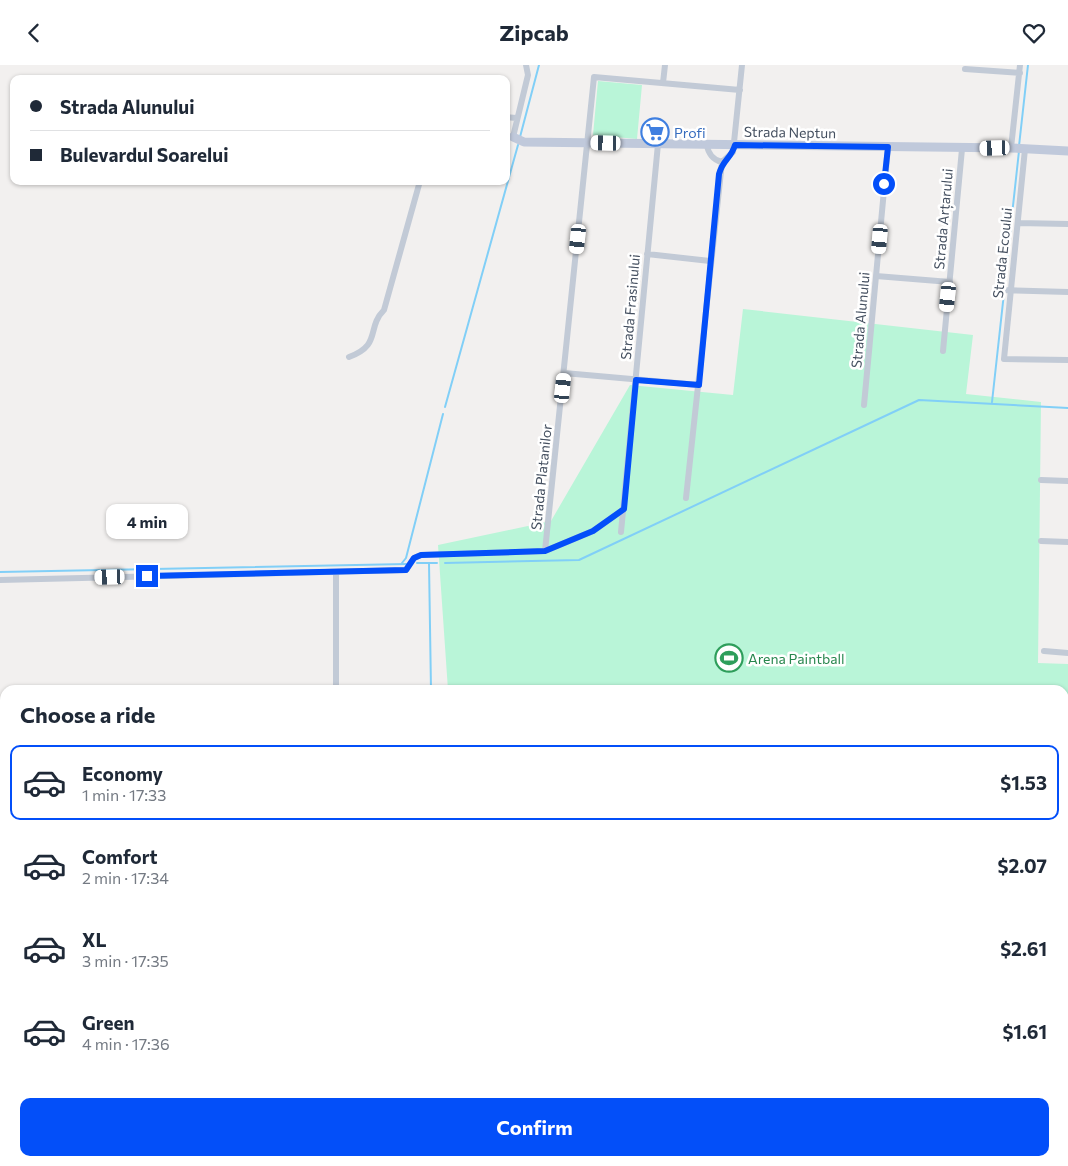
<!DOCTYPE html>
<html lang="en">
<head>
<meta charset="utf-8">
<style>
	body { margin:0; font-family:Commissioner,sans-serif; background:#f6f6f7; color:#1f2937; height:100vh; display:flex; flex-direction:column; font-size:19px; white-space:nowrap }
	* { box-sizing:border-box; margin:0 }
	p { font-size:16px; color:#747a83 }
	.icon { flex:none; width:28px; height:28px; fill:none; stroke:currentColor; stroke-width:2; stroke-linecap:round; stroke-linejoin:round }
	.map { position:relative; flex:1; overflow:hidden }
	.details { position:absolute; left:0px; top:620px; width:1069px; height:481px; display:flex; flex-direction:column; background:#fff; border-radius:15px 15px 0 0; box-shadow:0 1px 4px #0004 }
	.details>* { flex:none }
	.top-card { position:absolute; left:10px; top:10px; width:500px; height:110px; border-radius:10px; box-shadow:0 1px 4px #0004; display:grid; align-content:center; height:110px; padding:0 20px; background:#fff }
	.end { position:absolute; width:22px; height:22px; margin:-11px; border:6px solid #034ff9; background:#fff; box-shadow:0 0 0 2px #fff }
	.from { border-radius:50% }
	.bubble { position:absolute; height:35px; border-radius:10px; background:#fff; box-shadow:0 1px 4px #0004; font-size:16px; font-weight:700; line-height:35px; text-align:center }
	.car { position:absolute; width:15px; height:30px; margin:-15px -8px; border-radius:6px; box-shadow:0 0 4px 1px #0007; background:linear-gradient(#fff 24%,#345 0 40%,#fff 0 76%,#345 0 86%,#fff 0) }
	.top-card b { display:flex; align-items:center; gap:18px; height:48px; font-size:19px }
	.top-card b+b { border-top:1px solid #e0e1e3 }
	.top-card i { width:12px; height:12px; background:#1f2937 }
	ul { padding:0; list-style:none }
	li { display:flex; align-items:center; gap:15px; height:75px; margin:0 10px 8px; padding:0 10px; border:2px solid transparent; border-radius:10px }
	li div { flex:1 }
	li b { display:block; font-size:19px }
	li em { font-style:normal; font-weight:700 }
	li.current { border-color:#034ff9 }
	li>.icon { width:45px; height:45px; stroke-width:1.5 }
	h2 { padding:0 20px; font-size:22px; line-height:60px }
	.action { display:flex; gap:10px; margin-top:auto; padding:10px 20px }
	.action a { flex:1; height:58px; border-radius:10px; background:#034ff9; color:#fff; font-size:20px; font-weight:700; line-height:58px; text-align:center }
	header { display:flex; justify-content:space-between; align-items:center; height:65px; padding:0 20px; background:#fff; font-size:22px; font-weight:700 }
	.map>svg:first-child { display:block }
	.green { fill:#b9f5d8 }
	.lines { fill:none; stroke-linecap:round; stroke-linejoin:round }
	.stream { stroke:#81cff7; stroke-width:2 }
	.street { stroke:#c2cad6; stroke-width:6 }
	.secondary { stroke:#c0c9db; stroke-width:9 }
	.route { stroke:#034ff9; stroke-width:6 }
	.labels { text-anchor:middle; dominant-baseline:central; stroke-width:5; stroke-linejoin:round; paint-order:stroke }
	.shop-label { font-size:14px; fill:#366cbe; stroke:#fff; text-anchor:start }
	.street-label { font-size:14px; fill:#455060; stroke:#fff }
	.leisure-label { font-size:14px; fill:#27864d; stroke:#fff; text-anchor:start }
</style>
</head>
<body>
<header><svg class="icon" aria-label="back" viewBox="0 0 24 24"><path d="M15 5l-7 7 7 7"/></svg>Zipcab<svg class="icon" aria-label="heart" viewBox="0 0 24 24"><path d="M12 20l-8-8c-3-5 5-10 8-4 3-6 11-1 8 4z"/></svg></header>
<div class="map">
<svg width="1068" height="1101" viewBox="0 0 1068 1101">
	<rect width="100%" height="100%" fill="#f2f0ef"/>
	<path class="green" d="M598,16L642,20L637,74L593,70Z
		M743,244L973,270L966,329L1041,337L1038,598L1068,599V974L1064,975V625H448L438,480L551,456L630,320L733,330Z"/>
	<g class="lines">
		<path class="stream" d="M520,72L539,0
			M1019,81L1028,0
			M1004,223L1019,86
			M992,337L1004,228
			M445,342C470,255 493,167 518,80
			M402,498L406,493L443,349
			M417,498H429
			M445,498L579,495L919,335L1068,343
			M0,507L407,499
			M431,625L429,498H437
			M0,697L5,708
			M1064,975L1068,974"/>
		<path class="street" d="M965,4L1020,8
			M663,18L665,0
			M506,52L516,53
			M513,72L528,10L526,0
			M707,80C708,88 713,95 722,97L733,87L742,0
			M1011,83L1020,0
			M1025,84L1004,294L1068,295
			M1018,158L1068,159
			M647,189L710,196
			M876,211L950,217
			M998,225L1068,227
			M943,286L962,84
			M349,292C382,280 366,263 384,245L420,116
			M564,308L699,320
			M864,340L888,82
			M1041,415L1068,416
			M686,433L722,97
			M621,467L658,79
			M1041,476L1068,477
			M545,486L594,12L740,25
			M336,507V625
			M0,515L406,505L414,493L421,490L545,486L593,466L624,444
			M1044,586L1068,588
			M0,659L5,673
			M0,791L5,794
			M0,816L5,809
			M1064,980L1068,979
			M1064,1020L1068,1033
			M1064,1067L1068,1066
			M54,1096L61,1101
			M993,1096L995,1101
			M26,1101L29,1096
			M111,1101L114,1096
			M450,1101L451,1096
			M758,1101V1096"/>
		<path class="secondary" d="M513,72L524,77L1011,83L1068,86
			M532,1101V1096"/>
	</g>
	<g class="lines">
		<path class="route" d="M147,511L406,505L414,493L421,490L545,486L593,466L624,444L636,315L699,320L719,109C723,94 731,94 735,80L888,82L884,119"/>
	</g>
	<defs>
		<g id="supermarket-ring" transform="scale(1.4375)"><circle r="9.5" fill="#fff" stroke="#3f7fe0" stroke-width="1.5"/><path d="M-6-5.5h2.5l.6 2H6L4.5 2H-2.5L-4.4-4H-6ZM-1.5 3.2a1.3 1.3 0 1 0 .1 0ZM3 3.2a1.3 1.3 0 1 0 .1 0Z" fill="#3f7fe0"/></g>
		<g id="stadium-ring" transform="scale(1.4375)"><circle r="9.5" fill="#fff" stroke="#2e9e5b" stroke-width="1.5"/><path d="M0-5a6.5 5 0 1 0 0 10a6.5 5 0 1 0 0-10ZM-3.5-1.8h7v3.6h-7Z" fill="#2e9e5b"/></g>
	</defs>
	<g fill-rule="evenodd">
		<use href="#supermarket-ring" x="655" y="67"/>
		<use href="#stadium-ring" x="729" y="593"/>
	</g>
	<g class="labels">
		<g class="shop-label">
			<text x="674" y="67">Profi</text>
		</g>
		<g class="street-label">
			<text transform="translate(790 67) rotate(1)">Strada Neptun</text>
			<text transform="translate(943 154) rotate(-85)">Strada Arțarului</text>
			<text transform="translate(1002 188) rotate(-84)">Strada Ecoului</text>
			<text transform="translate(630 242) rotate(-85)">Strada Frasinului</text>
			<text transform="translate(860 255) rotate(-85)">Strada Alunului</text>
			<text transform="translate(541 412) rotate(-84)">Strada Platanilor</text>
		</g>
		<g class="leisure-label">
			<text x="748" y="593">Arena Paintball</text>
		</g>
	</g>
</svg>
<i class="end from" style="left:884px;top:119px"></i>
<i class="end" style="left:147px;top:511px"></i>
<div class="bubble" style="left:106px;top:439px;width:82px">4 min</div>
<i class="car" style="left:606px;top:78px;rotate:271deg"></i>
<i class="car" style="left:995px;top:83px;rotate:268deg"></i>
<i class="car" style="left:578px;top:174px;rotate:186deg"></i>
<i class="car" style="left:880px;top:174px;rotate:185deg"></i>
<i class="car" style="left:948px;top:232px;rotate:186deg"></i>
<i class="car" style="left:563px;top:323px;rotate:6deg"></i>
<i class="car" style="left:110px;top:512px;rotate:268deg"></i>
<div class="top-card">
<b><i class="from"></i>Strada Alunului</b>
<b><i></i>Bulevardul Soarelui</b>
</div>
<section class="details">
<h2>Choose a ride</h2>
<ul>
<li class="current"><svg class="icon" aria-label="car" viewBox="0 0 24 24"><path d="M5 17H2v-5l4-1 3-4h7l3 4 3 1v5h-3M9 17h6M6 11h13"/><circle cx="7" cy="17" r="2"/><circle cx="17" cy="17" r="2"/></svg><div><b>Economy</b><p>1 min · 17:33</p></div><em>$1.53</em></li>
<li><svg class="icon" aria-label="car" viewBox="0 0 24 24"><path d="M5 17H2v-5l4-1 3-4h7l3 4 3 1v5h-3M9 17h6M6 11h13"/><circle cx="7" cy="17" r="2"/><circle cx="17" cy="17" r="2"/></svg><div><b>Comfort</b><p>2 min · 17:34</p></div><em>$2.07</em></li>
<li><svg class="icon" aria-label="car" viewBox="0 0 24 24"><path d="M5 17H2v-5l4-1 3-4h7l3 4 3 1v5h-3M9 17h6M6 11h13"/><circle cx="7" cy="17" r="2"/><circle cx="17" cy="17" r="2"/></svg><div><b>XL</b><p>3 min · 17:35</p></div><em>$2.61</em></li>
<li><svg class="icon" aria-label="car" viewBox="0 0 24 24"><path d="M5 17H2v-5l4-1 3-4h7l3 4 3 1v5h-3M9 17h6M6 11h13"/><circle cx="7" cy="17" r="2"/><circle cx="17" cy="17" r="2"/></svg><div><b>Green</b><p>4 min · 17:36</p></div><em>$1.61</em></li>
</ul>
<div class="action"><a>Confirm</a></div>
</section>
</div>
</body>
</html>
